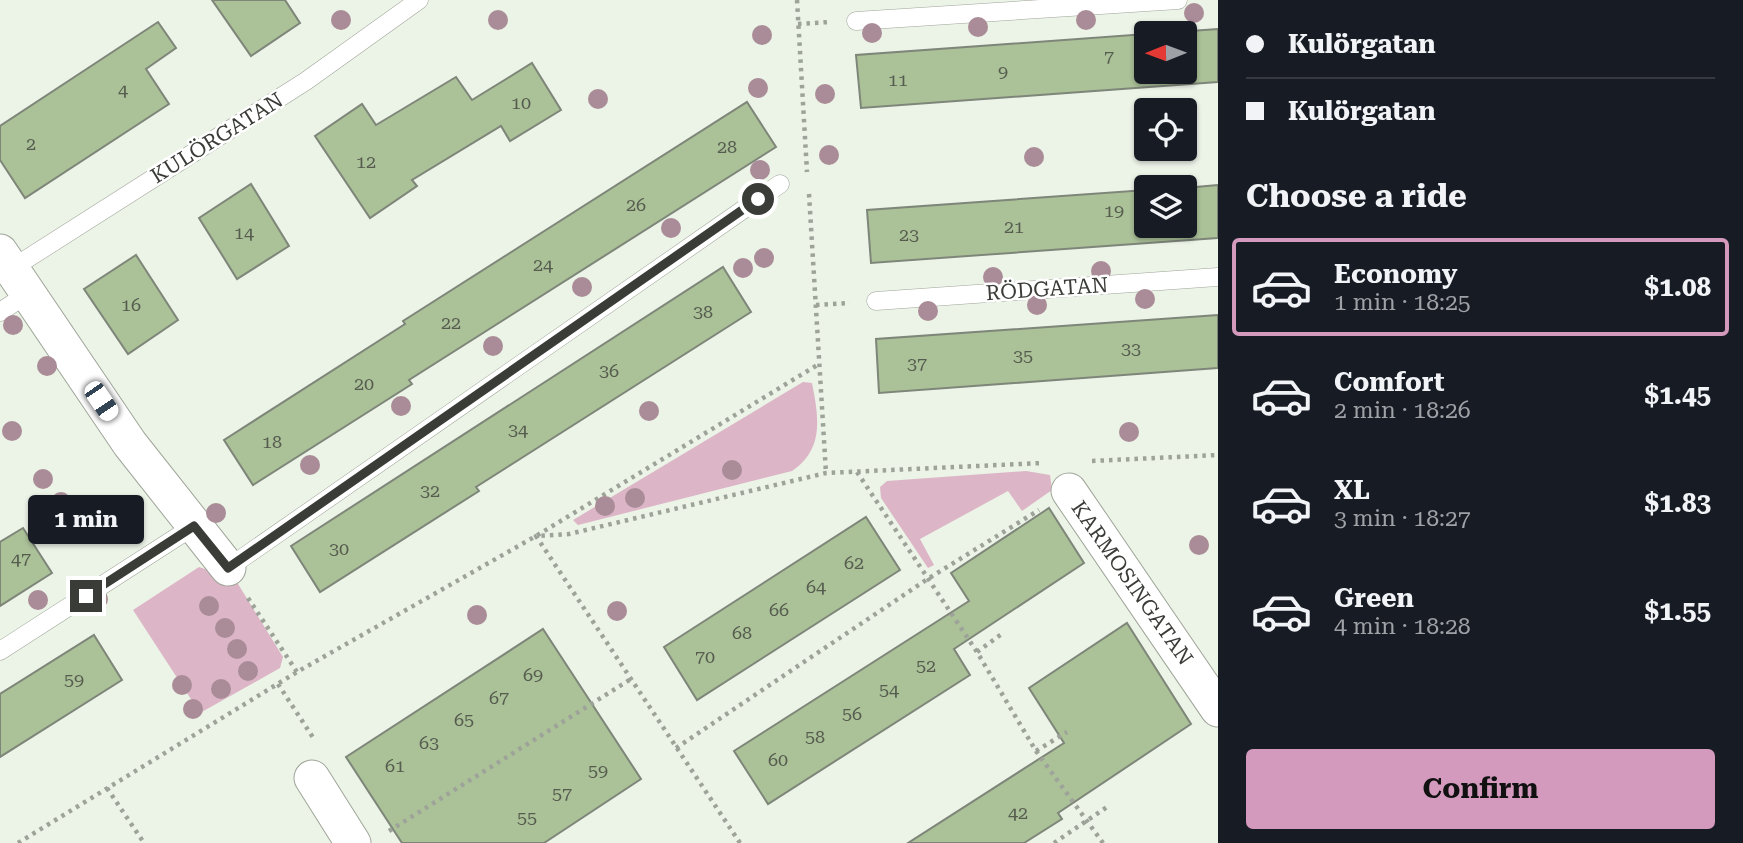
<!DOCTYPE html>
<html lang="en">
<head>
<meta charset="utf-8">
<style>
	body { margin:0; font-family:"Roboto Serif",serif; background:#242831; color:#f1f3f6; height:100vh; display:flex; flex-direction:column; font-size:26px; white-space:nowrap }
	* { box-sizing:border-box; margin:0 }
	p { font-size:23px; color:#9ea1a6 }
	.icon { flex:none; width:38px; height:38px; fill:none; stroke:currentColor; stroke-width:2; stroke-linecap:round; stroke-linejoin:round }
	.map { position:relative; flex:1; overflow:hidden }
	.panel { display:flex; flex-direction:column; background:#171b24; width:525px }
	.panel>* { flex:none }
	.guide { display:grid; align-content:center; height:154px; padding:0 28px; background:#171b24 }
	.needle { width:46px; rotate:269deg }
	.controls { position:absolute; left:1134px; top:21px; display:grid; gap:14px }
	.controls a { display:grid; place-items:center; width:63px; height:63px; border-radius:7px; background:#171b24; box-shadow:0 2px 5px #0004; font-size:35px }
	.end { position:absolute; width:32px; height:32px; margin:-16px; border:9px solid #3a3c37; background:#fff; box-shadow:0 0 0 4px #fff }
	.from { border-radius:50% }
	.bubble { position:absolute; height:49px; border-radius:7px; background:#171b24; box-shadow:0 2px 5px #0004; font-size:23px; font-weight:700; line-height:49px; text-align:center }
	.car { position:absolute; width:21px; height:42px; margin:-21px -10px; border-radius:9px; box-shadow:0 0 5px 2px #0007; background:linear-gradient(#fff 24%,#345 0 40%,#fff 0 76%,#345 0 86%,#fff 0) }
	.guide b { display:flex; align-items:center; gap:24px; height:66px; font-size:26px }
	.guide b+b { border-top:2px solid #363941 }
	.guide i { width:18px; height:18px; background:#f1f3f6 }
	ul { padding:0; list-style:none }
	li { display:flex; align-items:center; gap:21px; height:98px; margin:0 14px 10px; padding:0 14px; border:4px solid transparent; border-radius:7px }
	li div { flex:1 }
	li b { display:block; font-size:26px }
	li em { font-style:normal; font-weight:700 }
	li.current { border-color:#d49abd }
	li>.icon { width:63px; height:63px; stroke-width:1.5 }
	h2 { padding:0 28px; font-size:32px; line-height:84px }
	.button { display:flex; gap:14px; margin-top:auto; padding:14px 28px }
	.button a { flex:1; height:80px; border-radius:7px; background:#d49abd; color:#111; font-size:28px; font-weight:700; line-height:80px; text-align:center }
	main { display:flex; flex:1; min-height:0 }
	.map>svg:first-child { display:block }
	.green { fill:#dcb6c7 }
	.building { fill:#abc198; stroke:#7e8579; stroke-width:2 }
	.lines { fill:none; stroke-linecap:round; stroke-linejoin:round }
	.lane-casing { stroke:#9fa599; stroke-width:19 }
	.street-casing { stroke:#9fa599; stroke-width:37 }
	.path { stroke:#9ea39a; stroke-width:4.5; stroke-dasharray:3.5 5; stroke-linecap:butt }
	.lane { stroke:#fff; stroke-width:18 }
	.street { stroke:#fff; stroke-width:35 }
	.tree { fill:#a98c97 }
	.route { stroke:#3a3c37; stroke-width:9 }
	.labels { text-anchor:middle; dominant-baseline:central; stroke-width:5; stroke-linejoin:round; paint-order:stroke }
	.number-label { font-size:18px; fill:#565d4f }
	.street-label { font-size:21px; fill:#3a3c37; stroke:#fff }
</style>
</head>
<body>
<main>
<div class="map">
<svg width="1218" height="843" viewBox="0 0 1218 843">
	<rect width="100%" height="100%" fill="#ecf3e7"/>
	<path class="green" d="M803,382L812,383C819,418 824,449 792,471L578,525L573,520Z
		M1026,471L1050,475L1052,490L1022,511L1008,491L920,539L934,565L928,568L881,498L880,487L887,481Z
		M199,567L235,579L283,657L280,668L200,713L133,610Z"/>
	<path class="building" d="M212,0H285L300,23L251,56Z
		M158,22L176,48L146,69L169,104L25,198L0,160V126Z
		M1218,29V82L861,108L856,55L1146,34V72H1185V33H1162Z
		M532,63L561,110L510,141L501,126L412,180L417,186L370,218L315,136L362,104L376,125L456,77L472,100Z
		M747,102L776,147L409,380L412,384L253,485L224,440L405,324L403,321Z
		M251,184L289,246L237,279L199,218Z
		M1218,185V238L871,263L867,210L1146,190V226H1185V188Z
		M136,255L178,320L128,354L84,289Z
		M723,267L751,312L476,487L479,491L320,592L291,546Z
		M1218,315V368L879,393L876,339Z
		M1049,508L1084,563L954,649L970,675L768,804L734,751L969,601L951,573Z
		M866,517L900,570L697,700L664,647Z
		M23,528L52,573L0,606V542Z
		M1127,623L1191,724L1058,813L1062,819L1024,843H908L1064,743L1029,688Z
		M543,629L641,779L544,843H402L346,757Z
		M94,635L122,680L0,757V694Z"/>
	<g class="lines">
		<g class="lane-casing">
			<path id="lane" d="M856,21L1178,0
				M11,269L306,81L419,0
				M876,301L1218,277
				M0,312L27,294
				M228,568L780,184
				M0,651L194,526"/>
		</g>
		<g class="street-casing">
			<path id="street" d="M0,252L130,444L228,568
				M1069,491L1218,709
				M312,778L353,843"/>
		</g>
		<path class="path" d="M797,0L807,172
			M798,24L829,22
			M809,194L826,473
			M816,305L850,303
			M1092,461L1218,455
			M857,472L977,652L1036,751L1103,843
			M248,598L297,672
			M977,652L1003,633
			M278,684L314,739
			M676,748L926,580L1039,510
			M1036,751L1067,732
			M107,788L144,843
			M389,831L631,679
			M18,843L297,672L536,536L819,364
			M740,843L536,536L569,534L826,473L1042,463
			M1054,843L1107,807"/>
		<use href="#lane" class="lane"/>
		<use href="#street" class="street"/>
	</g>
	<g class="tree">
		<circle cx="1194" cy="13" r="10"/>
		<circle cx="341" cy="20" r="10"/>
		<circle cx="498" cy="20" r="10"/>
		<circle cx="1086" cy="20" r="10"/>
		<circle cx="978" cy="27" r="10"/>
		<circle cx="872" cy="33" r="10"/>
		<circle cx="762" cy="35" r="10"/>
		<circle cx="758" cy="88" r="10"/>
		<circle cx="825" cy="94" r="10"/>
		<circle cx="598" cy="99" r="10"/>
		<circle cx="829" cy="155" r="10"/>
		<circle cx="1034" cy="157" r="10"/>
		<circle cx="760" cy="170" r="10"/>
		<circle cx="671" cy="228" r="10"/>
		<circle cx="764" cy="258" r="10"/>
		<circle cx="743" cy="268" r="10"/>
		<circle cx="1101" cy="271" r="10"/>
		<circle cx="993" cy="277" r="10"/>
		<circle cx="582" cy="287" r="10"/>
		<circle cx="1145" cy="299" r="10"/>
		<circle cx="1037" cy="305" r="10"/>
		<circle cx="928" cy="311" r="10"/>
		<circle cx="13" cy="325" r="10"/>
		<circle cx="493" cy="346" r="10"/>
		<circle cx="47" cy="366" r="10"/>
		<circle cx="401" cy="406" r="10"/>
		<circle cx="649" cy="411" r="10"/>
		<circle cx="12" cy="431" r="10"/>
		<circle cx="1129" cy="432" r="10"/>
		<circle cx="310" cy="465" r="10"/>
		<circle cx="732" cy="470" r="10"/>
		<circle cx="43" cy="479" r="10"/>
		<circle cx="635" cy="498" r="10"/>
		<circle cx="61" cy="502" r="10"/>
		<circle cx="605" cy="506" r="10"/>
		<circle cx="216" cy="513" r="10"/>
		<circle cx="1199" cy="545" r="10"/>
		<circle cx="98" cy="599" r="10"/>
		<circle cx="38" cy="600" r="10"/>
		<circle cx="209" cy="606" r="10"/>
		<circle cx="617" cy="611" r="10"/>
		<circle cx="477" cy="615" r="10"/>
		<circle cx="225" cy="628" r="10"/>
		<circle cx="237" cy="649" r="10"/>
		<circle cx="248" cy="671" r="10"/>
		<circle cx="182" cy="685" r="10"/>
		<circle cx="221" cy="689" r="10"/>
		<circle cx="193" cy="709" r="10"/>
	</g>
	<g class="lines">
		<path class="route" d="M86,596L194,526L228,568L758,199"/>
	</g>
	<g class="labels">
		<g class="number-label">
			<text x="1109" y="56">7</text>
			<text x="1003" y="71">9</text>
			<text x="898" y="79">11</text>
			<text x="123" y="89">4</text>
			<text x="521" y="102">10</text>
			<text x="31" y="143">2</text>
			<text x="727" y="146">28</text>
			<text x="366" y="161">12</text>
			<text x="636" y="204">26</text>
			<text x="1114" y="210">19</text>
			<text x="1014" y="226">21</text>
			<text x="244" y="232">14</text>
			<text x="909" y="234">23</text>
			<text x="543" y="264">24</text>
			<text x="131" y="304">16</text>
			<text x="703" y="311">38</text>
			<text x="451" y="322">22</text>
			<text x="1131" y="348">33</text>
			<text x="1023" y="355">35</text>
			<text x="917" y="363">37</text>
			<text x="609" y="370">36</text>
			<text x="364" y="383">20</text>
			<text x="518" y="429">34</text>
			<text x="272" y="441">18</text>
			<text x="430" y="490">32</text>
			<text x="339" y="548">30</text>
			<text x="21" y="558">47</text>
			<text x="854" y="562">62</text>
			<text x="816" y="586">64</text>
			<text x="779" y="609">66</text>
			<text x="742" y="632">68</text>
			<text x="705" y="656">70</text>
			<text x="926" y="665">52</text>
			<text x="533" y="674">69</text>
			<text x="74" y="679">59</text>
			<text x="889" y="689">54</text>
			<text x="499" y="697">67</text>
			<text x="852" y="713">56</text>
			<text x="464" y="719">65</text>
			<text x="815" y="736">58</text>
			<text x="429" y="742">63</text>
			<text x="778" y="759">60</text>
			<text x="395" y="765">61</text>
			<text x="598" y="770">59</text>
			<text x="562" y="793">57</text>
			<text x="1018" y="812">42</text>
			<text x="527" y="817">55</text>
		</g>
		<g class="street-label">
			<text transform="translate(217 138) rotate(-32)">KULÖRGATAN</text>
			<text transform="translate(1047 289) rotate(-4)">RÖDGATAN</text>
			<text transform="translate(1132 583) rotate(55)">KARMOSINGATAN</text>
		</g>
	</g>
</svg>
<div class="controls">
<a><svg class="needle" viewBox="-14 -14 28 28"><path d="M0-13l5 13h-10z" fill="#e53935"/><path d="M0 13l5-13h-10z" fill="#9ea1a6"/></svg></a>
<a><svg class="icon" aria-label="locate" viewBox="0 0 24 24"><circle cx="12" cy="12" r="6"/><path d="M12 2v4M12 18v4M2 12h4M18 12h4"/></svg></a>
<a><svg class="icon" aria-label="layers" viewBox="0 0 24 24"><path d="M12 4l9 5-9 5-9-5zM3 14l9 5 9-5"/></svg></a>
</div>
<i class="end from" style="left:758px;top:199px"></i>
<i class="end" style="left:86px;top:596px"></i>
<div class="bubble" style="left:28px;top:495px;width:116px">1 min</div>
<i class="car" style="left:101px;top:401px;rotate:146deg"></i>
</div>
<section class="panel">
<div class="guide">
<b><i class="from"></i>Kulörgatan</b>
<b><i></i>Kulörgatan</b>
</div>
<h2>Choose a ride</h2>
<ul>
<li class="current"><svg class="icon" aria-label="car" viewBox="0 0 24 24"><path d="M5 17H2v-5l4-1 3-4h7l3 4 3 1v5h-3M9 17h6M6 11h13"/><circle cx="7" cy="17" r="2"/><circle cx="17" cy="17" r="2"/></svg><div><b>Economy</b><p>1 min · 18:25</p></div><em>$1.08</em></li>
<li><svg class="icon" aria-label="car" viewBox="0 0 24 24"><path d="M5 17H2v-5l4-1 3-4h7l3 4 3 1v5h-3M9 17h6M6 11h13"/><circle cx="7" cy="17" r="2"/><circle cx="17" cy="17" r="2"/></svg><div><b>Comfort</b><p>2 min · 18:26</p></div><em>$1.45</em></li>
<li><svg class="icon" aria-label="car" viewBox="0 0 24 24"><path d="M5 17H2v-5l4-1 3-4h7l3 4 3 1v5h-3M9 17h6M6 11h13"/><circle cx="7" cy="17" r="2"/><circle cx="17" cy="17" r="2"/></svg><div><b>XL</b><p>3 min · 18:27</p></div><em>$1.83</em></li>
<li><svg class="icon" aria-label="car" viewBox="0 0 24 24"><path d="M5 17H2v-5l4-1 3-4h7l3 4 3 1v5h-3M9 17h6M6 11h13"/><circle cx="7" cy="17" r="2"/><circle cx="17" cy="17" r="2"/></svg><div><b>Green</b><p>4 min · 18:28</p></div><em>$1.55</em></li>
</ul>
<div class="button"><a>Confirm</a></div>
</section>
</main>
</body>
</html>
